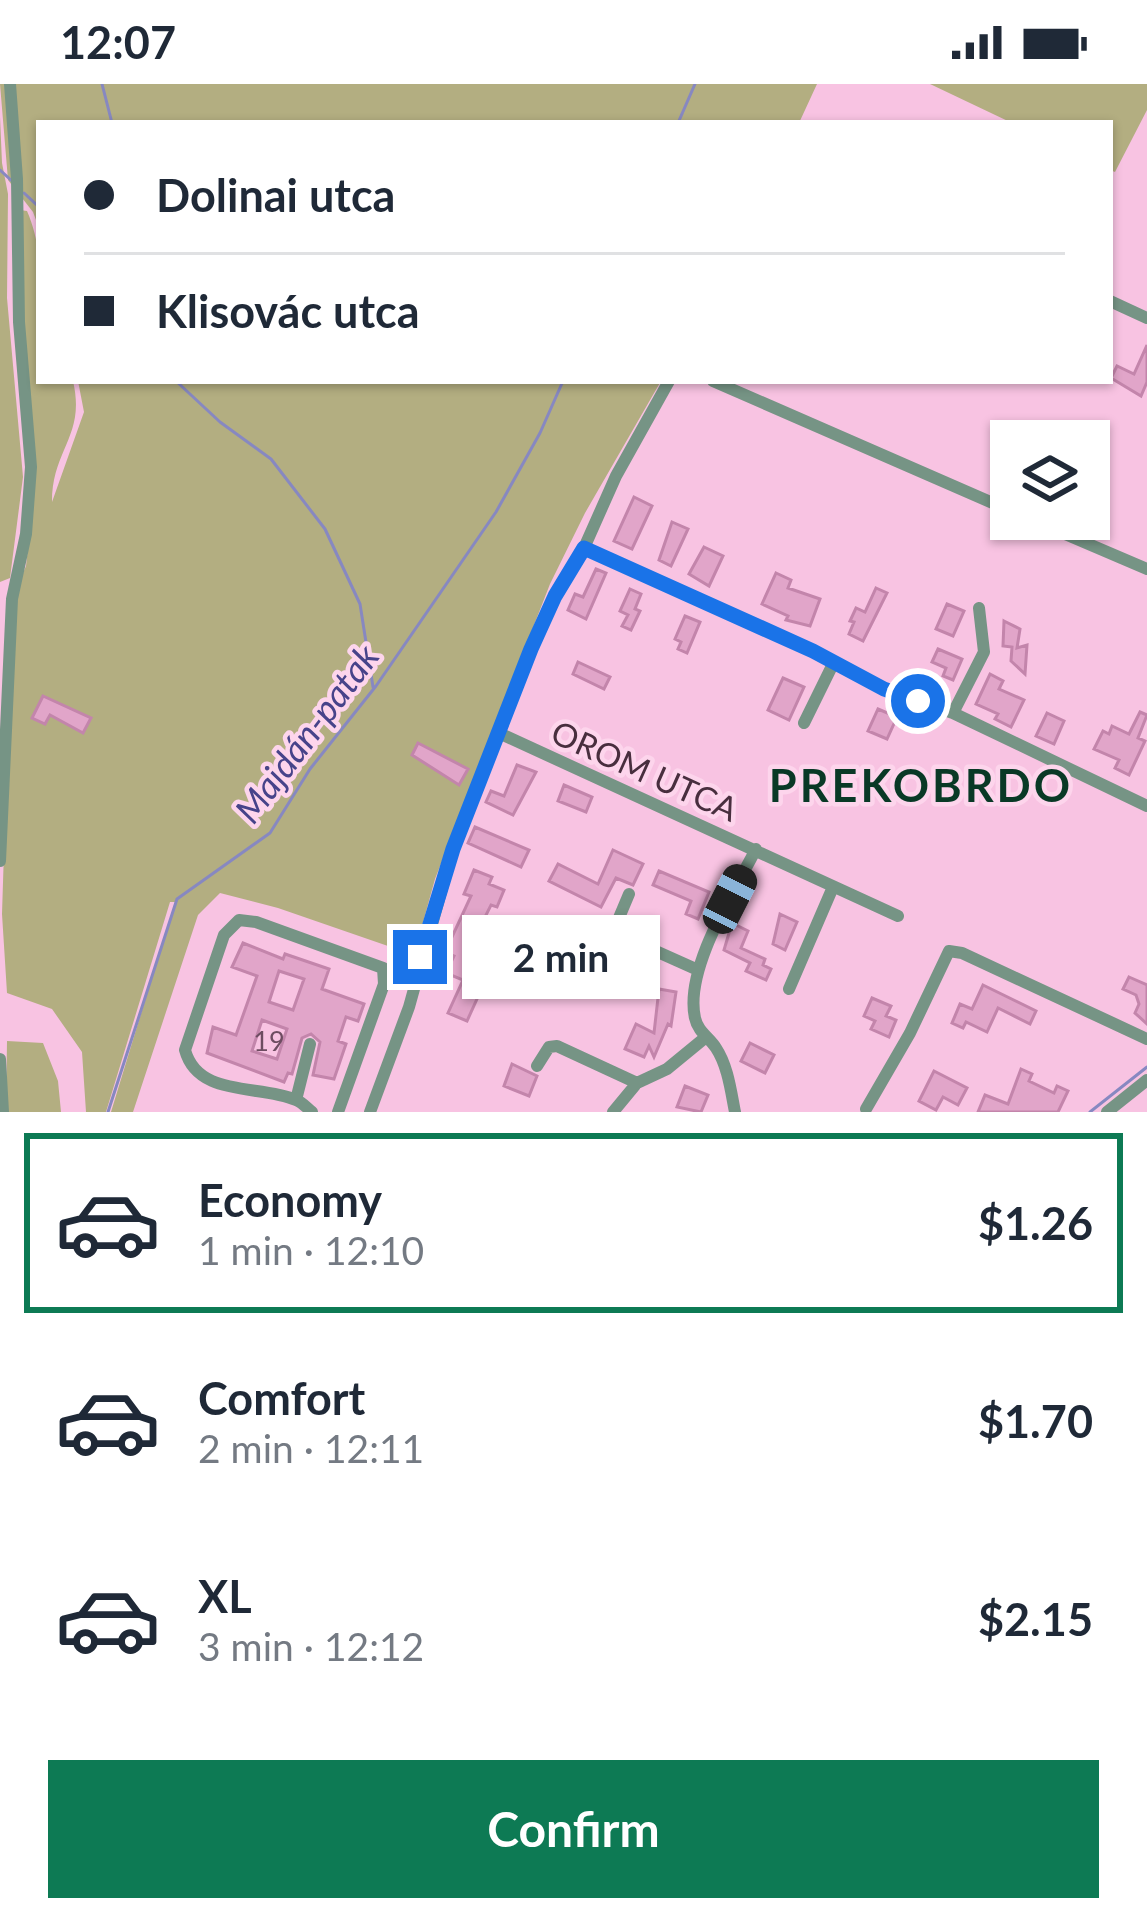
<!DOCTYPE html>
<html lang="en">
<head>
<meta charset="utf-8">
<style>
	body { margin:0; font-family:Lato,sans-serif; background:#f2f2f3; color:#1f2937; height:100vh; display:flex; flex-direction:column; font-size:45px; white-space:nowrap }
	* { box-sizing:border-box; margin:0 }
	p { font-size:39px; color:#747a83 }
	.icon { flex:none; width:66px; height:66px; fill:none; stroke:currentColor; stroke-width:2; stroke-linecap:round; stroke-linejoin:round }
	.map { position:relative; height:1028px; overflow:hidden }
	.drawer { display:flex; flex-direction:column; background:#fff; flex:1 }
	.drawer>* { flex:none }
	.guide { position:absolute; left:36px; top:36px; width:1077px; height:264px; border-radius:0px; box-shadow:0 3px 9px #0004; display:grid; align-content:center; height:264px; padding:0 48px; background:#fff }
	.controls { position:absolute; left:990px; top:336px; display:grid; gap:24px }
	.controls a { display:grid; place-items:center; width:120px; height:120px; border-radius:0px; background:#fff; box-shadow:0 3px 9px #0004; font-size:60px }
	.end { position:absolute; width:54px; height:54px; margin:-27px; border:15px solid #1a73e8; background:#fff; box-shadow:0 0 0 6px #fff }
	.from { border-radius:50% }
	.bubble { position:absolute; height:84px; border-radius:0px; background:#fff; box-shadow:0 3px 9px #0004; font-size:39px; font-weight:700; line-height:84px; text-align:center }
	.car { position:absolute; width:36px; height:72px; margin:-36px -18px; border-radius:15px; box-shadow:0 0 9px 3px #0007; background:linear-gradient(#222 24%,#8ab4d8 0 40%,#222 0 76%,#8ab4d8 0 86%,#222 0) }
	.guide b { display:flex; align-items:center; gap:42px; height:114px; font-size:45px }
	.guide b+b { border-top:3px solid #e0e1e3 }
	.guide i { width:30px; height:30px; background:#1f2937 }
	ul { padding:21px 0 0; list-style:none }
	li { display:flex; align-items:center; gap:36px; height:180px; margin:0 24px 18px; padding:0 24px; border:6px solid transparent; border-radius:0px }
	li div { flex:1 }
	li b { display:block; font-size:45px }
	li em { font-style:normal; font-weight:700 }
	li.on { border-color:#0d7a54 }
	li>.icon { width:108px; height:108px; stroke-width:1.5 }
	.primary-button { display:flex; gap:24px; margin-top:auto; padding:24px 48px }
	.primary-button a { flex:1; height:138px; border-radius:0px; background:#0d7a54; color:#fff; font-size:48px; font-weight:700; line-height:138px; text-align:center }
	.status { display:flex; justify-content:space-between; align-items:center; height:84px; padding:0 60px; background:#fff; direction:ltr }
	.status svg { height:33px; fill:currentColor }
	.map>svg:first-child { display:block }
	.green { fill:#b3ae81 }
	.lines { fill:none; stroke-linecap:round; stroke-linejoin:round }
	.stream { stroke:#8788c1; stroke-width:3 }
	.building { fill:#e1a5c9; stroke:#c385ab; stroke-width:3; fill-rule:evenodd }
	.minor { stroke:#769485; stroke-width:12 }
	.route { stroke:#1a73e8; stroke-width:15 }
	.labels { text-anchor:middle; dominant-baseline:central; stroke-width:9; stroke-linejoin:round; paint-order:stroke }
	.number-label { font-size:27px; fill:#6e4c61 }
	.street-label { font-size:33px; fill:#482e3e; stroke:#fdd5ec }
	.water-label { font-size:36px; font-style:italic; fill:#47438a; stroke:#fdd5ec }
	.district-label { font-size:45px; font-weight:bold; letter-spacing:3px; fill:#093926; stroke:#fdd5ec }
</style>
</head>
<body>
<div class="status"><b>12:07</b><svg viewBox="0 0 49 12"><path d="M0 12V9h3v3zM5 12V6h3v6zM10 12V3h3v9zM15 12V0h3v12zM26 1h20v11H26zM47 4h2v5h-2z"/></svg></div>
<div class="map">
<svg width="1147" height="1028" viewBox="0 0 1147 1028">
	<rect width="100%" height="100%" fill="#f8c3e2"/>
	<path class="green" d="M0,0H817L799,39H39V144L33,128L8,96Z
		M930,0H1147V26L1115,88L1110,86V39H1012Z
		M0,33L2,79L8,110L7,214L23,393L10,494L0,498Z
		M20,126L27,127C49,177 39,243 39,297H73C86,352 52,365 52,418L84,328L78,297H661L585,429L550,500L435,795L414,871L278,824L220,809L198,831L133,1028H111L175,818H170L106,1028H86L82,968L52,925L7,909L2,830L12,515L26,482L31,436Z
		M7,957L43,959L58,997L61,1028H6Z"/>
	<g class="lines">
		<path class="stream" d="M102,0L112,39
			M678,39L695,0
			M0,86L12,97
			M24,109L39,123
			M176,297L220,338L271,375L325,445L360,520L373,603
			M108,1028L177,815L270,749L310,685L376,602L496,428L540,349L563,297
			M1090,1028L1147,983"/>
	</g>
	<path class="building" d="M1147,261V298L1141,312L1111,294L1117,282L1134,290Z
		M634,413L652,422L632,465L614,457Z
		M672,438L688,445L671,482L659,476Z
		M704,463L723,472L709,502L689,490Z
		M596,485L606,489L586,535L568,526L575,510L583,513Z
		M776,489L791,496L788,504L820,515L810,542L786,536L788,532L762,520Z
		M876,504L887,509L863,557L849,550L854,538L850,537L856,524L865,528Z
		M630,505L641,510L635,525L640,527L631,546L622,542L628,531L620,527Z
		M947,520L964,527L953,552L936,545Z
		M685,532L700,538L687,569L678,565L681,558L675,555Z
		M1004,537L1020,545L1017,564L1027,561L1025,590L1011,577L1012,563L1003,562Z
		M938,565L962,575L953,596L943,592L946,584L932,578Z
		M578,578L610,593L604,605L573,590Z
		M990,590L1003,597L999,605L1024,616L1011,643L995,635L998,630L976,620Z
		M783,594L804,603L789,636L768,626Z
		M43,612L91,634L83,649L50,631L45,640L32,634Z
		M878,625L897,633L887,655L868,647Z
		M1140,628L1147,631L1138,654L1145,657L1129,691L1115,684L1119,676L1094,665L1103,647L1109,650L1112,642L1129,650Z
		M1047,629L1064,637L1054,660L1036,652Z
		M418,659L468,685L459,701L412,671Z
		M517,681L536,688L513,731L486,718L491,707L504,712Z
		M564,701L592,713L586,728L558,717Z
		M475,743L529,766L521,783L468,759Z
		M613,766L643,780L633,801L616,794L601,823L549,797L558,780L598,800Z
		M474,786L492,793L489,800L504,806L497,823L491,821L470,863L471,869L503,881L492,908L482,904L467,937L448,929L463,896L446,889L454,872L445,868L471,812L464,810Z
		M659,787L709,808L698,835L686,830L691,817L653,801Z
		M780,830L797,838L785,866L773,860Z
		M732,839L748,847L741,864L765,875L763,881L771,885L766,896L746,887L750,879L724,866Z
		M243,859L283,875L285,870L329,885L322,905L364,920L358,937L346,933L338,957L346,960L334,995L313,991L320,958L311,950L302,954L292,990L288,989L284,998L207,969L213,943L236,951L257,892L232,883ZM279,887L304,895L293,926L269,918ZM262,936L287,945L277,975L252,967Z
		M563,865L575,871L579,881L589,884L583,897L554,884Z
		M615,867L640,879L627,908L603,897Z
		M1129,893L1147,901V940L1135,929L1139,920L1136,911L1123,905Z
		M983,901L1036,927L1030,940L998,924L987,948L966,938L963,944L952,939L960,920L972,925Z
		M659,905L676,908L671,942L668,940L654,973L649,962L644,973L625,965L636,940L654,949Z
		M872,914L891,922L886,932L896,936L889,953L871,945L875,937L864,932Z
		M750,959L774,971L765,989L741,977Z
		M512,980L537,992L529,1012L504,1002Z
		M1021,985L1032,990L1029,997L1054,1009L1057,1002L1068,1007L1058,1028H978L985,1011L1008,1020Z
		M934,987L967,1004L958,1021L943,1013L936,1026L919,1017Z
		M685,1002L708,1011L701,1028L677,1023Z"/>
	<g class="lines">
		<path class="minor" d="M1110,217L1147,234
			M713,297L1011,427
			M1030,435L1147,485
			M584,464L813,567L883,605L953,629L1147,722
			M953,629L984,568L979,524
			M804,639L834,578
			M501,650L898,832
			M0,777L12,515L26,450L31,383L19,238L17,95L10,0
			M613,848L629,810
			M585,873L602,843L698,886
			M789,905L833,803
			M0,975L3,1028
			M537,982L549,963L557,962L637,999
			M296,1016L310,960
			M866,1025L910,949L949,867L962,869L1147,955
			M312,1028C307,1024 302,1018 296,1016C260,1000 198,1014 185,966L224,851L239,836L256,838L383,884L384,900L338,1028
			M370,1028L409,923L453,765L531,565L555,512L584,464L616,392L669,297
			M613,1028L637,999L667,985L706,953
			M735,1028C731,1008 728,982 716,964C709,953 698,948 695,934C684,885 734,808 756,765
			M1107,1028L1147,996"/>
	</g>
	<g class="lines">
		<path class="route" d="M420,873L453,765L531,565L555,512L584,464L813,567L884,605L918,617"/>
	</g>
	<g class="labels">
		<g class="number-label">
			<text x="269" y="956">19</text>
		</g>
		<g class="street-label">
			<text transform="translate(645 686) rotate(24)">OROM UTCA</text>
		</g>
		<g class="water-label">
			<text transform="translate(306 649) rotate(-53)">Majdán-patak</text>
		</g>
		<g class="district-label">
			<text x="921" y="701">PREKOBRDO</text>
		</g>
	</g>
</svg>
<div class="controls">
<a><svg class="icon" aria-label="layers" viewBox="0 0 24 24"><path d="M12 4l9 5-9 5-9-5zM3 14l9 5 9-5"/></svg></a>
</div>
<i class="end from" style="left:918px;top:617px"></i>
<i class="end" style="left:420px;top:873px"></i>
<div class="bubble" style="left:462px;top:831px;width:198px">2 min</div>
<i class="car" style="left:730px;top:815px;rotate:27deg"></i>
<div class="guide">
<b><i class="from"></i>Dolinai utca</b>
<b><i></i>Klisovác utca</b>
</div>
</div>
<section class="drawer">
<ul>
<li class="on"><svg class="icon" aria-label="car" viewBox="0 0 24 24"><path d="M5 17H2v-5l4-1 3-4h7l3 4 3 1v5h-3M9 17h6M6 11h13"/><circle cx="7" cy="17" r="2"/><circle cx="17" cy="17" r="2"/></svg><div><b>Economy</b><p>1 min · 12:10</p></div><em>$1.26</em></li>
<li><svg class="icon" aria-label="car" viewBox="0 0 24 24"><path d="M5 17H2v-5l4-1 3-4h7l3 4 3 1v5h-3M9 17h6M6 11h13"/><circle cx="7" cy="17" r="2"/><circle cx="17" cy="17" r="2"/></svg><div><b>Comfort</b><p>2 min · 12:11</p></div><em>$1.70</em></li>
<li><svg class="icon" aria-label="car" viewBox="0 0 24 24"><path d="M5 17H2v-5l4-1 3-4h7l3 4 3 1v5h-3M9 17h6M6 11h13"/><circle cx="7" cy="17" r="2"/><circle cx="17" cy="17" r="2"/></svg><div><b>XL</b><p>3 min · 12:12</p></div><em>$2.15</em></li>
</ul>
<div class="primary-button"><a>Confirm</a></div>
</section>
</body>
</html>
